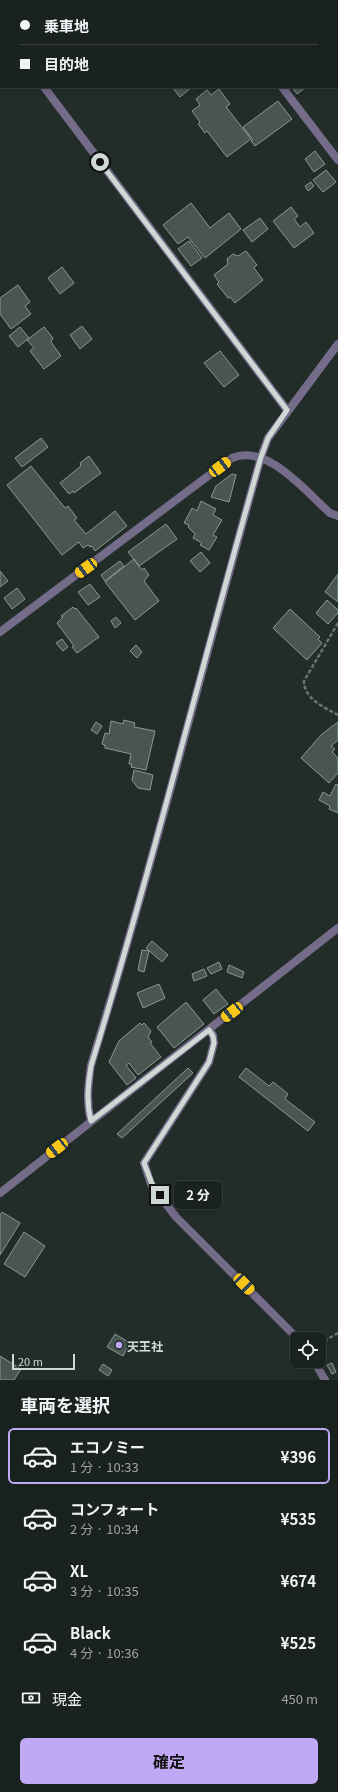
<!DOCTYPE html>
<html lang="ja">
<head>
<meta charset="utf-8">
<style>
	body { margin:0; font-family:Georgia,"Noto Sans JP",serif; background:#272f2d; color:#f1f3f6; height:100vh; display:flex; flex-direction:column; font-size:15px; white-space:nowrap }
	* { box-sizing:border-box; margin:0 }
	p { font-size:13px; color:#9fa4a5 }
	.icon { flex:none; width:22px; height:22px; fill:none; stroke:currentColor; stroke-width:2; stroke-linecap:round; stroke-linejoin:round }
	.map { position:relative; height:1380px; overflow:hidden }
	.panel { display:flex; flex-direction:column; background:#1a2220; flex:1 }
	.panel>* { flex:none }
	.top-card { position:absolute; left:0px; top:0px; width:338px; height:88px; box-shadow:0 2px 10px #0003,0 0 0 1px #383f3e; display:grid; align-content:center; height:88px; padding:0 20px; background:#1a2220 }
	.controls { position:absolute; left:290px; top:1332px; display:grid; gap:8px }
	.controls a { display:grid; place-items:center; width:36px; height:36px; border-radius:6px; background:#1a2220; box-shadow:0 2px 10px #0003,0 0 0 1px #383f3e; font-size:20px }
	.scale { position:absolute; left:12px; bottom:10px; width:63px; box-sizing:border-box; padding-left:4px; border:2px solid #d0d8d5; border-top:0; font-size:11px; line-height:14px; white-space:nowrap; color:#d0d8d5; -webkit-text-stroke:3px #222d2a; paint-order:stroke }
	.end { position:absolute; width:18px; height:18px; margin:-9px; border:5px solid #d0d8d5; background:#111; box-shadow:0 0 0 2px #111 }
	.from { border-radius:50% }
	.bubble { position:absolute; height:28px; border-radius:6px; background:#1a2220; box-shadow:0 2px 10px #0003,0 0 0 1px #383f3e; font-size:13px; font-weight:700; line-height:28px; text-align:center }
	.car { position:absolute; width:12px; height:24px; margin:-12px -6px; border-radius:5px; box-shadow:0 0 3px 1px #0007; background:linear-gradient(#f5c518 24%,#345 0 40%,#f5c518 0 76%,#345 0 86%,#f5c518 0) }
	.top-card b { display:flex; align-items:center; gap:14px; height:38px; font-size:15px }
	.top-card b+b { border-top:1px solid #383f3e }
	.top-card i { width:10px; height:10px; background:#f1f3f6 }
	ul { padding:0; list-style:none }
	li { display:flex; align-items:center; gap:12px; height:56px; margin:0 8px 6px; padding:0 12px; border:2px solid transparent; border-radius:6px }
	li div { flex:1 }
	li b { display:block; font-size:15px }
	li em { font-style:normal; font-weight:700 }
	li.current { border-color:#c0a8f4 }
	li>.icon { width:36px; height:36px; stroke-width:1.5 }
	h2 { padding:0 20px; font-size:18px; line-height:48px }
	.pay { display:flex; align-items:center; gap:10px; height:44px; padding:0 20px; font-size:15px }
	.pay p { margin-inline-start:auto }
	.action { display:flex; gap:8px; margin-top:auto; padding:8px 20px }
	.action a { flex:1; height:46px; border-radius:6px; background:#c0a8f4; color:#111; font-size:16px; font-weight:700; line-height:46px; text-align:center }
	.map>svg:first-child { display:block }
	.building { fill:#495551; stroke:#8a9893 }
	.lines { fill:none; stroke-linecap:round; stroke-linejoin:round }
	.path { stroke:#6a7370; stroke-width:2.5; stroke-dasharray:4 2; stroke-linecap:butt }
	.minor { stroke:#756c8a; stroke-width:8 }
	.tertiary { stroke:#756c8a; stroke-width:8 }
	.route { stroke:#d0d8d5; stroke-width:5 }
	.poi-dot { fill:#c0a8f4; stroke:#222d2a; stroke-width:1.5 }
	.labels { text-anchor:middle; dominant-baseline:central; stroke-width:3; stroke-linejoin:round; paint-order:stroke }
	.poi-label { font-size:12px; font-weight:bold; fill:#d0d8d5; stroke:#222d2a; text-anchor:start }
</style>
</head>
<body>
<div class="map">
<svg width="338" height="1380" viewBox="0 0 338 1380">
	<rect width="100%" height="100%" fill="#222d2a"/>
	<path class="building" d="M172,87H192L180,97Z
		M292,87H306L297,94Z
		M219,89L230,104L226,107L251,139L227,157L207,131L205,133L198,124L200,122L192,111L200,105L196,99L207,90L211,95Z
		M278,101L292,119L255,146L251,141L253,140L243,127Z
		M315,151L325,164L314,172L305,159Z
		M326,170L336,182L323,192L313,180Z
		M311,182L314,186L308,191L305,186Z
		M191,203L210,228L229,213L241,229L205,258L188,237L178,244L163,225Z
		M291,207L298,216L294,219L300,227L306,222L314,233L294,248L273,221Z
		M260,218L268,229L252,242L243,230Z
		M189,241L202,258L191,266L178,249Z
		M246,251L257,265L254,268L263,280L235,303L230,297L228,298L217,284L219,282L214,275L228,264L227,259L233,254L238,256Z
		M62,267L74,283L60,294L48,278Z
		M18,285L30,302L25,306L31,314L11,329L0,314V298Z
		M82,326L92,339L80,349L70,335Z
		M20,327L29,338L18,347L9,336Z
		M44,327L53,338L51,342L61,356L44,369L30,351L34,348L27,340Z
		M220,351L239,375L224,387L204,363Z
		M41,438L48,447L22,467L15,458Z
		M89,456L101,473L74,493L73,491L69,494L60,483L81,466L80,463Z
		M31,466L65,508L68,506L77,518L74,520L86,534L115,511L127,526L95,551L92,546L90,547L88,545L83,548L79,542L62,555L7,485Z
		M232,474L236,475L229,502L211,497L216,486Z
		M201,501L216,509L213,515L222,520L213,535L217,537L209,550L200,545L202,543L193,538L195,534L188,527L189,525L184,523L192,508L197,511Z
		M166,524L177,539L139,566L128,552Z
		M201,552L210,563L200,572L190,561Z
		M134,559L142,570L144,568L149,575L144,581L159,601L135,620L105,582Z
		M120,561L124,566L105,581L101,575Z
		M0,571L8,581L0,587Z
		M338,574V602L325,592Z
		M90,584L100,597L88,605L78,592Z
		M17,588L25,599L12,609L4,598Z
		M327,600L338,610V613L328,624L316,613Z
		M73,607L75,609L76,608L99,637L77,653L72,647L74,646L57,623L63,617L61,616Z
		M290,609L320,637L318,639L322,643L307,660L273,628Z
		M116,617L121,623L115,628L111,621Z
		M62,639L68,647L63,651L56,643Z
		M136,645L142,652L137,658L130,651Z
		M124,720L135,723L134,727L155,731L146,770L131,767L132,764H129L131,754L105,748V745L102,744L105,733L109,734L111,721L123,724Z
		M96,722L102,726L97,734L91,730Z
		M338,722V740L331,746L335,749L332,752L338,758V773L329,783L301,758L322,734Z
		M134,770L153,775L150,790L138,788L132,780Z
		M336,784L338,785V813L329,809L330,806L319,800L323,792L330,796Z
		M152,941L168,955L162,962L146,948Z
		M142,950L149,951L144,972L138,970Z
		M219,962L222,969L211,974L207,968Z
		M229,965L244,972L242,978L227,972Z
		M204,969L207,976L194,981L192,974Z
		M159,984L165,998L143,1008L137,993Z
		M216,989L228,1004L214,1014L203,1000Z
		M185,1003H187L204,1024L174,1048L157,1027Z
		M140,1023L142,1025L144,1023L151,1031L148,1037L152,1042L150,1043L161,1057L138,1075L129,1063L126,1065L136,1078L127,1085L109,1062L119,1041Z
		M188,1068L193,1073L122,1138L117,1134Z
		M246,1068L269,1086L273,1082L288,1094L285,1099L315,1122L308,1131L239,1077Z
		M2,1212L20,1223L0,1255V1215Z
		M24,1232L45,1246L25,1277L4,1264Z
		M115,1334L130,1343L123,1356L107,1347Z
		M0,1356L21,1369L14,1380H0Z
		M332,1363L336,1372L332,1374L327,1365Z
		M103,1364L112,1370L108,1376L99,1370Z"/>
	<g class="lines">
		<path class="path" d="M338,623L304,681C304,699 324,707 338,715
			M319,1344L338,1333"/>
		<path class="minor" d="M215,0V1
			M0,28L1,29
			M44,87L287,410
			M282,87L338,160
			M0,632L232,458C267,443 306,492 330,513L338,516
			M209,1030L213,1035L214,1043L209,1062L144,1163L151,1184L176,1217L298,1339
			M91,1121C86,1102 88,1085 91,1065C153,864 204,660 261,457L268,438L338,344
			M314,1361L325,1380"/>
		<path class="tertiary" d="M0,1193L338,928"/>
	</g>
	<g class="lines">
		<path class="route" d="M100,162L287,410L268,438L261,457C203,660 153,864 91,1066C88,1085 86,1102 91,1121L209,1030L213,1036L214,1043L209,1062L144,1163L152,1184L160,1195"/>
	</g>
	<circle class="poi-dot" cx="119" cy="1345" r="4"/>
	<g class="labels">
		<g class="poi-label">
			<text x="127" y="1345">天王社</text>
		</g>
	</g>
</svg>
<div class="controls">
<a><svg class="icon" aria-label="locate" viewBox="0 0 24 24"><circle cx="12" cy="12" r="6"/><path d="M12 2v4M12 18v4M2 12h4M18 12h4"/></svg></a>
</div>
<div class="scale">20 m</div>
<i class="end from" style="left:100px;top:162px"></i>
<i class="end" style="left:160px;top:1195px"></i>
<div class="bubble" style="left:174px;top:1181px;width:48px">2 分</div>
<i class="car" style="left:220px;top:467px;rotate:53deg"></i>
<i class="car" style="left:86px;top:568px;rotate:234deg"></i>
<i class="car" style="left:232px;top:1012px;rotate:232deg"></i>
<i class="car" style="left:57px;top:1148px;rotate:232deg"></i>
<i class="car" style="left:244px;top:1284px;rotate:136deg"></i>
<div class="top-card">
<b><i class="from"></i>乗車地</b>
<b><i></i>目的地</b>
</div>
</div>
<section class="panel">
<h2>車両を選択</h2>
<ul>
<li class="current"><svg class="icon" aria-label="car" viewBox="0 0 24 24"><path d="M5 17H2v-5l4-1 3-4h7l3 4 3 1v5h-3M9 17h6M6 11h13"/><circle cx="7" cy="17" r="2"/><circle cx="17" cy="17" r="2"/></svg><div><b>エコノミー</b><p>1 分 · 10:33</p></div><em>¥396</em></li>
<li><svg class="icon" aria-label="car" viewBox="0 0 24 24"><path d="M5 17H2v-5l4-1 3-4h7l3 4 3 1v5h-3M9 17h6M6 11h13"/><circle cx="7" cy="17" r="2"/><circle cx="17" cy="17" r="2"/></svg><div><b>コンフォート</b><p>2 分 · 10:34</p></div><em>¥535</em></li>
<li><svg class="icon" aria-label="car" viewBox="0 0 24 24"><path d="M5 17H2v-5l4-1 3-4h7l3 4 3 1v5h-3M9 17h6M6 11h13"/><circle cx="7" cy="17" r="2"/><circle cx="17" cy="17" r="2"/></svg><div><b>XL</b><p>3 分 · 10:35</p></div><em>¥674</em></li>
<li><svg class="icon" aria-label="car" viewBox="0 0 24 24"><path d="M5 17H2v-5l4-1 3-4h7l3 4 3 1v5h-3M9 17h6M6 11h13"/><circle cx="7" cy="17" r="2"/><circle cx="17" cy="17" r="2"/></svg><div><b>Black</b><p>4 分 · 10:36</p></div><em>¥525</em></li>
</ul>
<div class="pay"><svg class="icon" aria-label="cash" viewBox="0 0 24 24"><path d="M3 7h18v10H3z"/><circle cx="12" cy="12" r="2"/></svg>現金<p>450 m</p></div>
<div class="action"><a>確定</a></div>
</section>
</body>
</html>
